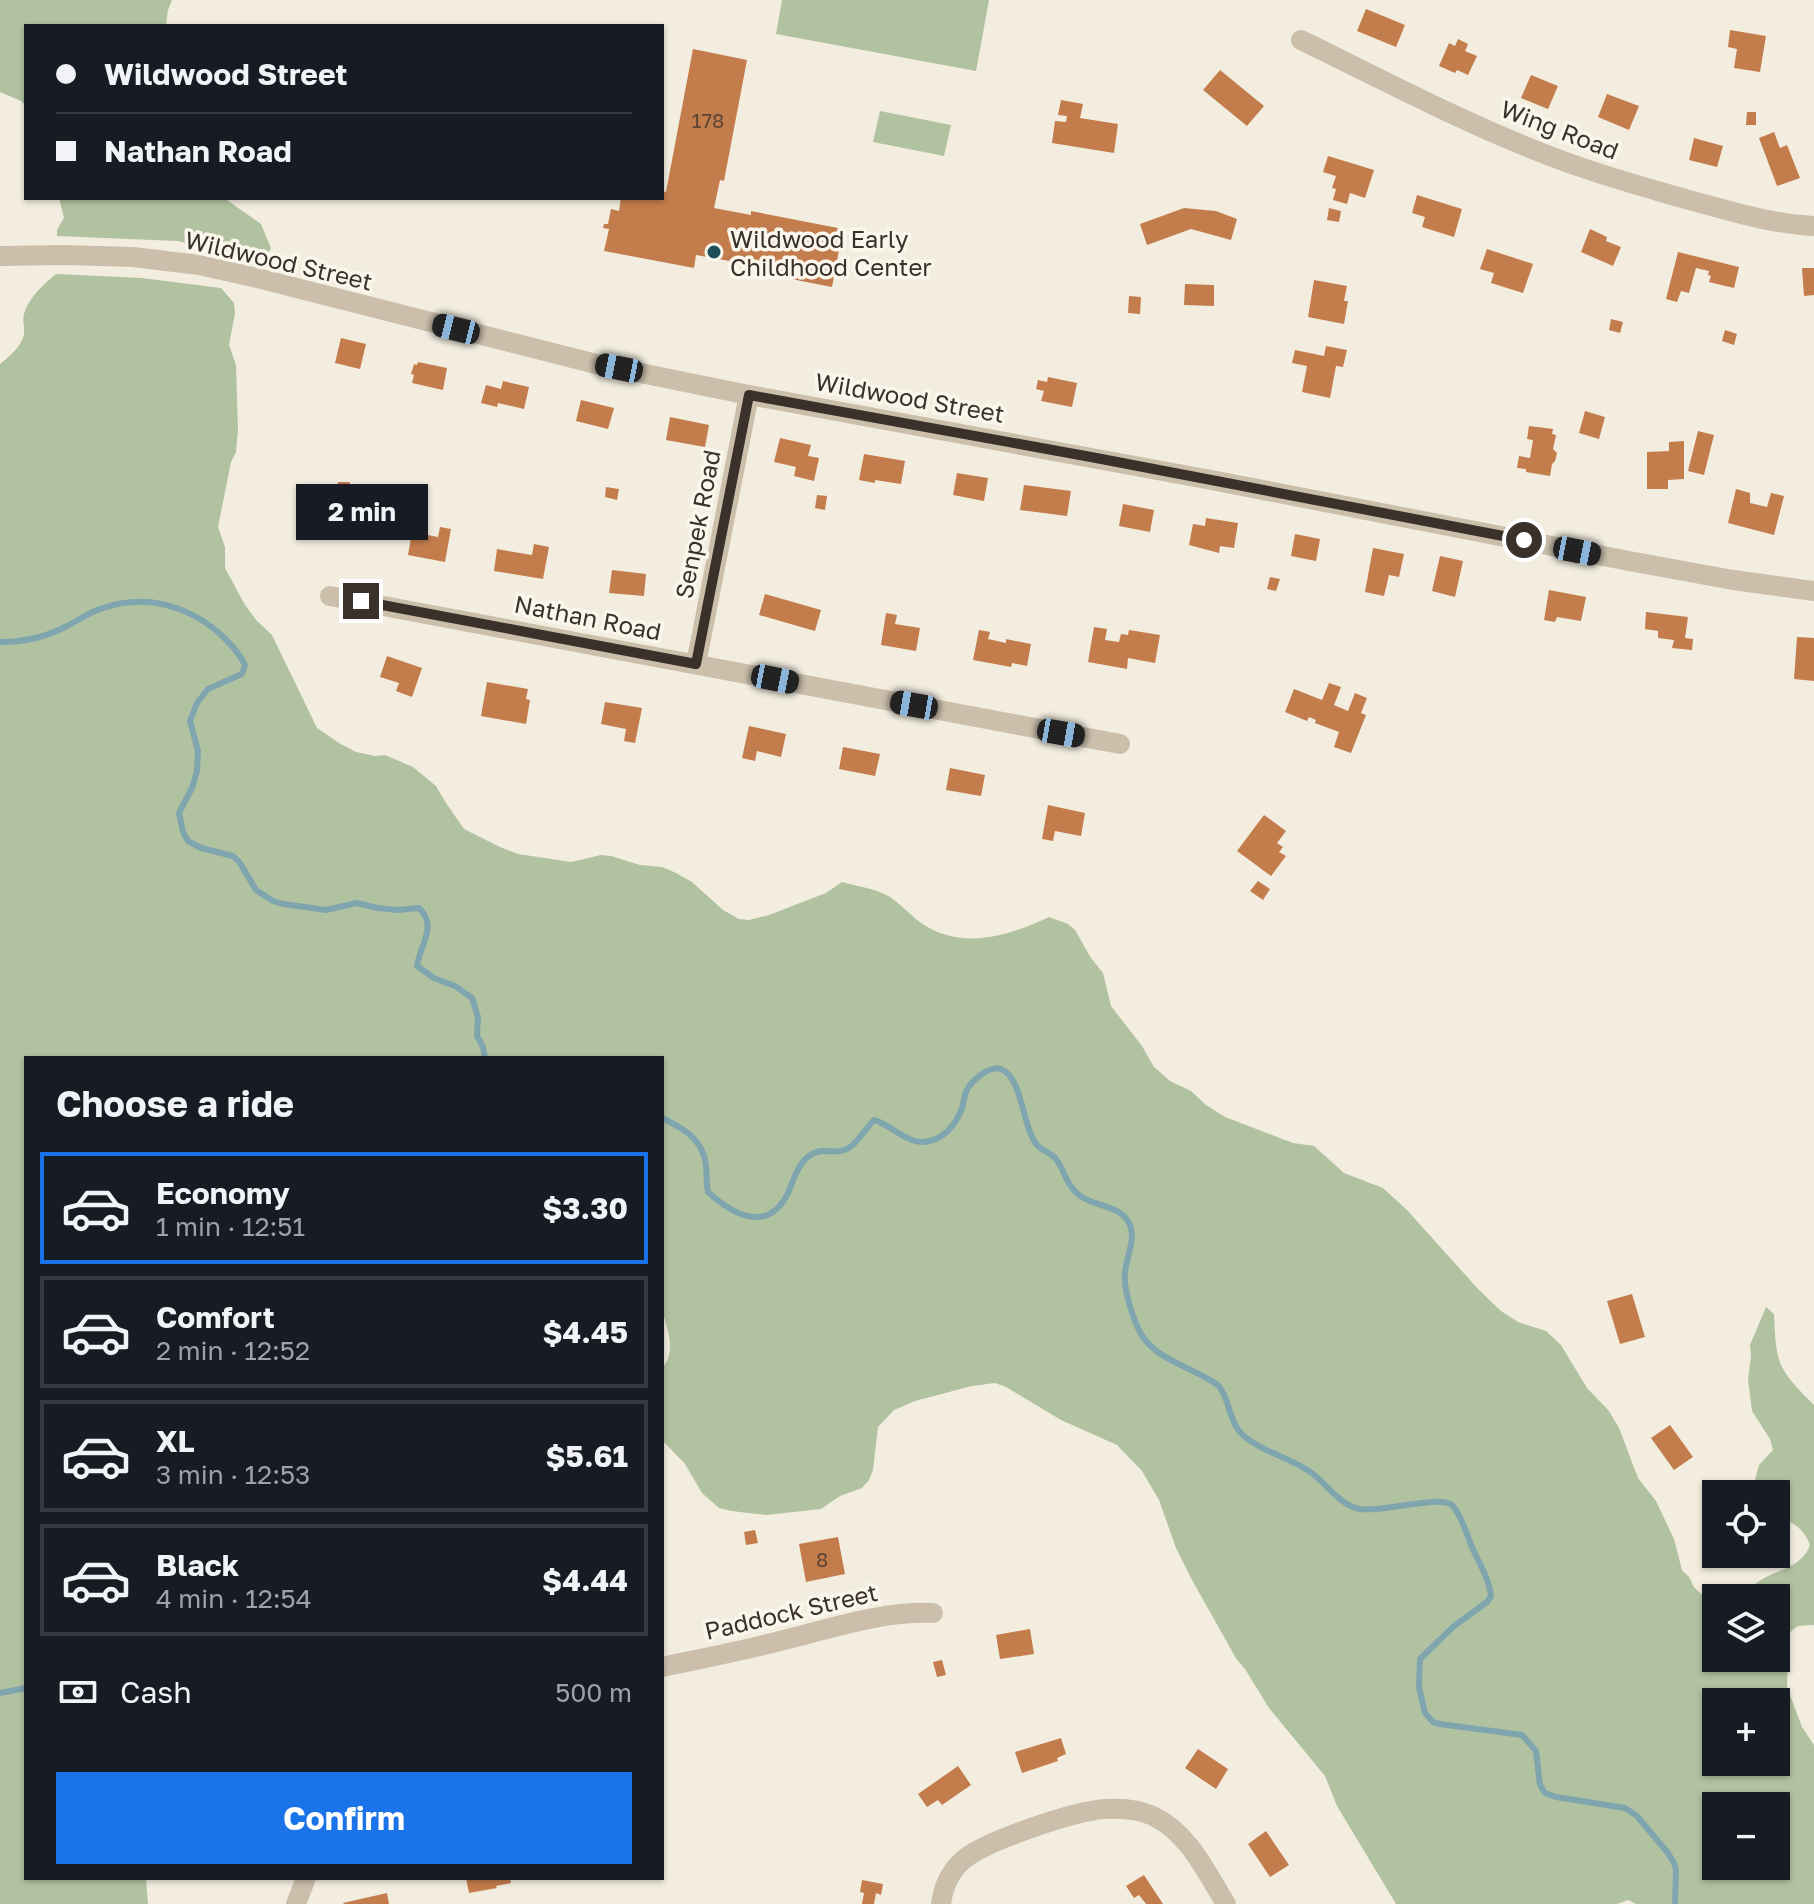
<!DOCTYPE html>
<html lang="en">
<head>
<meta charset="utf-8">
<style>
	body { margin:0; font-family:"Golos Text",sans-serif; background:#20242c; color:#f1f3f6; height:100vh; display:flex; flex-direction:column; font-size:30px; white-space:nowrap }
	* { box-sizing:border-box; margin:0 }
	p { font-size:26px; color:#9ea1a6 }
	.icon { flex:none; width:44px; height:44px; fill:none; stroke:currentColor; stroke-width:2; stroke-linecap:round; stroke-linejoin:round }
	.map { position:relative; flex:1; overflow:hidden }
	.sheet { position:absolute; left:24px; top:1056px; width:640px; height:824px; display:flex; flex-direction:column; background:#171b24; border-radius:0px; box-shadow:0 2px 6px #0004 }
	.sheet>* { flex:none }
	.banner { position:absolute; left:24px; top:24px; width:640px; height:176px; border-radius:0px; box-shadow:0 2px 6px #0004; display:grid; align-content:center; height:176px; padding:0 32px; background:#171b24 }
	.tools { position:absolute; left:1702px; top:1480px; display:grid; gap:16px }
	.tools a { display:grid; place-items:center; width:88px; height:88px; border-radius:0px; background:#171b24; box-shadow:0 2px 6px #0004; font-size:40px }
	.end { position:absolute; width:36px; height:36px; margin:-18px; border:10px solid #39312a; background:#fff; box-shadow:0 0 0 4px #fff }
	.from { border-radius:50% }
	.bubble { position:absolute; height:56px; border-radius:0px; background:#171b24; box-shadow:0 2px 6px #0004; font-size:26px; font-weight:700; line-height:56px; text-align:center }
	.car { position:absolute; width:24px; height:48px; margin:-24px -12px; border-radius:10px; box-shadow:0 0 6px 2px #0007; background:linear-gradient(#222 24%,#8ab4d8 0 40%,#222 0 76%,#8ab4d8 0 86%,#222 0) }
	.banner b { display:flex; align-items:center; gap:28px; height:76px; font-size:30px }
	.banner b+b { border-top:2px solid #363941 }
	.banner i { width:20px; height:20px; background:#f1f3f6 }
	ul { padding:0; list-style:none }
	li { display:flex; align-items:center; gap:24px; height:112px; margin:0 16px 12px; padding:0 16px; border:4px solid #363941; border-radius:0px }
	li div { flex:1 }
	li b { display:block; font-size:30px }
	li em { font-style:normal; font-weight:700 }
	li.on { border-color:#1a73e8 }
	li>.icon { width:72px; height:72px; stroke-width:1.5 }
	h2 { padding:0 32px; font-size:36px; line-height:96px }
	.pay { display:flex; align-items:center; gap:20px; height:88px; padding:0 32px; font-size:30px }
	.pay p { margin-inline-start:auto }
	.primary-button { display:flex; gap:16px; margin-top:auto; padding:16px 32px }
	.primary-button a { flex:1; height:92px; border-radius:0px; background:#1a73e8; color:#fff; font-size:32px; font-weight:700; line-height:92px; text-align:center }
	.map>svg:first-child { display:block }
	.green { fill:#b1c2a0; fill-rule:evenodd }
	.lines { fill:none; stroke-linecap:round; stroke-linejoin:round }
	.stream { stroke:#7fa5af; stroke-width:6 }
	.building { fill:#c37d4d }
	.minor { stroke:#cbbfab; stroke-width:20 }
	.route { stroke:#39312a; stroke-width:10 }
	.poi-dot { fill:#204d5a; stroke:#faf6ec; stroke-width:3 }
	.labels { text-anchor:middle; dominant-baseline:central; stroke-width:7; stroke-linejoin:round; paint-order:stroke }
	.number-label { font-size:20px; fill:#5c4433 }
	.street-label { font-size:24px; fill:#39312a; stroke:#faf6ec }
	.poi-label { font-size:24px; fill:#39312a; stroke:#faf6ec; text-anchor:start }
</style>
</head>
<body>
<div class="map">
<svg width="1814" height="1904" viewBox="0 0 1814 1904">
	<rect width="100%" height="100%" fill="#f3ede0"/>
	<path class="green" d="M0,0H172L168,10L166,26H26V106L21,101L0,92Z
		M782,0H989L976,71L776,34Z
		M880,111L951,125L944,156L873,142Z
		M59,198H224L261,224L271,248L265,259L177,241L57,236V230L64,218Z
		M56,274L142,278L221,288L234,303L235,313L229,345L236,365L238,430L236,452L231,462L218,527L225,547V568L245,605L257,621L272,635L317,728L339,743L356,752L375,756L385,755L413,767L436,786L446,803L464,829L500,847L518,854L571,862L601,855L611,856L640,865L662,867L674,872L692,882L723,910L739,919L749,920L769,915L826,893L842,882C857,886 877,889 890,897C902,905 912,917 924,925C964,950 1009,936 1049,917L1068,924L1075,930L1091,958L1103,973L1111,1006L1142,1046L1154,1067L1170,1081L1191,1091L1206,1105L1225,1117L1293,1143L1314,1146L1344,1173L1383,1188L1407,1210L1478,1289L1501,1311L1518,1322L1546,1331L1561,1345L1587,1388L1609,1411L1619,1428L1638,1478L1656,1501L1674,1539L1682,1570L1689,1577L1694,1587L1708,1601L1716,1602V1658H1776V1598H1738C1747,1591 1755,1583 1764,1578C1782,1569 1802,1566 1810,1545C1804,1529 1793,1521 1776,1517V1494H1751L1759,1465L1773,1450L1770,1439L1752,1411L1748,1379L1751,1356L1750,1345L1766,1307L1774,1314C1776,1365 1778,1369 1814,1405V1625L1798,1626L1789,1633L1787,1687L1802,1727L1814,1745V1904H1636L1628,1900L1617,1904H1396L1337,1806L1325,1776L1269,1708L1245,1669L1237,1660L1192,1580L1176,1548L1159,1500L1142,1471L1117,1445L1061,1420L1006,1387L995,1383L972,1386L915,1401L894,1410L878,1427L873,1470L869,1480L862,1488L840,1496L821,1509L766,1515L731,1511L719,1508L702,1493L685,1464L662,1440V1368C677,1352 667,1328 662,1309V1058H26V1878H146L148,1904H0V364C9,357 22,346 24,334C25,327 22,321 24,314C29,297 43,285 56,274ZM1716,1702H1776V1762H1716ZM1716,1806H1776V1866H1716Z"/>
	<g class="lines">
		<path class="stream" d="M0,642C22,642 46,637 65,627C78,621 89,612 103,608C136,597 168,601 198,618C216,628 236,647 245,665L242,674L208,689L197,703L190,721L198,751L197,771L192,788L179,813L183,832L188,841L201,848L233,856L240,863L256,890L273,901L283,904L326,910L357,903L377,908L398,910L419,908C438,926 420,945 417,966L434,978L455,986L472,998L478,1017L477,1036L483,1047L485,1058
			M662,1118C683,1128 703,1139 706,1165C707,1174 706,1183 708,1192C733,1215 768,1234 788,1193C794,1180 797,1165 809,1156C822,1146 831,1155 844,1150C856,1146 865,1129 874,1120C891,1125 905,1142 923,1142C943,1141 956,1125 962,1108C964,1102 964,1095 967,1090C972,1080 990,1065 1001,1069C1023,1078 1022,1127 1037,1145C1042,1151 1052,1153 1056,1159C1065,1171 1066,1185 1079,1195C1095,1208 1120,1203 1130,1225C1136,1239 1126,1258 1125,1273C1123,1288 1134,1324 1143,1337C1160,1362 1196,1368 1219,1386C1229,1399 1229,1418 1239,1431C1259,1453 1291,1456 1313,1474C1327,1485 1339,1503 1356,1508C1376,1515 1440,1493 1453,1506C1462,1517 1466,1532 1471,1545C1478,1561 1489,1578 1491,1596L1487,1602L1454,1626L1420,1659L1419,1687L1425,1713L1433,1722L1440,1724L1522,1735L1536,1751L1540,1785L1545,1793L1556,1797L1625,1808L1637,1816L1668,1853L1674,1863L1676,1870L1675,1904
			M0,1693L26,1688"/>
	</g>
	<path class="building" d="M1366,9L1405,25L1396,47L1357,31Z
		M1730,30L1766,36L1760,72L1734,68L1737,49L1728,47Z
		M1458,39L1468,44L1465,51L1477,56L1468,75L1457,70L1455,73L1439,66L1449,43L1455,46Z
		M693,49L747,60L724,181L720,180L714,208L751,215V211L843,229L832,287L740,269L741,263L696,255L694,268L604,251L609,229L603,228L604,224H608L611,209L619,211L621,198H662V191L666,192Z
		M1220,70L1264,106L1247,126L1203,90Z
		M1531,75L1558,86L1548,109L1521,98Z
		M1607,94L1639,106L1629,130L1598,117Z
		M1061,100L1083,104L1080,118L1118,124L1114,153L1052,143L1055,121L1066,122L1067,116L1058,115Z
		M1747,112H1756V125H1746Z
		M1774,132L1780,148L1787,145L1800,178L1777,186L1759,138Z
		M1694,138L1723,146L1717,167L1689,160Z
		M1328,156L1374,170L1365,198L1350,193L1347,204L1333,200L1336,189L1332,188L1336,176L1323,172Z
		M1417,195L1462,209L1454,237L1422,227L1425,217L1412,213Z
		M1184,208L1216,211L1237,219L1231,240L1191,229L1147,245L1140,224Z
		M1329,208L1341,211L1339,222L1327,220Z
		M1590,229L1607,237L1606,241L1621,247L1613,266L1581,252Z
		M1487,249L1533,264L1523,293L1491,283L1494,273L1480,269Z
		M1678,252L1739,267L1734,288L1709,282L1711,276L1708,275L1709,271L1696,268L1689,293L1681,291L1677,302L1666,299Z
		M1802,268H1814V295L1804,296Z
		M1314,280L1347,286L1344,301H1348L1344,324L1308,317Z
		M1185,284L1214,285V306L1184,305Z
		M1129,296L1141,297L1140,314L1128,313Z
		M1611,319L1623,322L1620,333L1609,330Z
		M1725,330L1737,334L1734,345L1722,341Z
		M341,338L366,344L360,369L335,363Z
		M1326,346L1347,350L1343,367L1336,366L1330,398L1302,392L1307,366L1292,363L1295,350L1324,356Z
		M418,362L447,368L443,390L412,383L414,375L411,374L414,364L417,365Z
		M1048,377L1077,383L1072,407L1041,401L1044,391L1036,389L1038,380L1047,382Z
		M503,381L529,387L524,409L498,403L497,407L481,403L486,385L501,389Z
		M581,400L614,408L608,429L576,421Z
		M1585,411L1605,417L1599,439L1579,433Z
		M670,417L709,425L705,447L666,440Z
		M1529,426L1553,429L1552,434L1556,435L1553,449L1557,453L1555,461L1552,464L1550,476L1526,472V469L1517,468L1519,456L1530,458L1533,440L1527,439Z
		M1698,431L1714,435L1704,475L1688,471Z
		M780,438L811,445L808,456L819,458L814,481L794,476L796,467L774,462Z
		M1684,441V479L1668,480V489H1647V452L1669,451V442Z
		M864,454L905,461L901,484L875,480V483L859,480Z
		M957,473L988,478L984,501L953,495Z
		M338,482H350L347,522L311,520L313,497L337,499Z
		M1024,485L1071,491L1067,516L1020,510Z
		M393,487L415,490L410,522L389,519Z
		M606,487L619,489L617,500L605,497Z
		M1736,489L1750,493V503L1767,507L1771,493L1784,496L1774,535L1728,523Z
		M817,495L827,496L825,510L815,508Z
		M1123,504L1154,510L1150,532L1119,526Z
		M1206,518L1238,523L1234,548L1220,546L1219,553L1189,545L1193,524L1205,526Z
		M440,527L451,529L445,562L408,555L412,532L438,537Z
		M1295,534L1320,539L1316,561L1291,556Z
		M534,544L549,547L543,579L494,571L497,549L532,555Z
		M1373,548L1404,554L1399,577L1389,575L1384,596L1365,592Z
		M1440,556L1463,561L1455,597L1432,591Z
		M612,570L646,574L644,596L609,593Z
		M1270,577L1280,579L1276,591L1267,589Z
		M1549,590L1586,597L1581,621L1557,617L1555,622L1544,620Z
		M765,594L821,610L815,631L759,615Z
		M1646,612L1688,617L1685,638L1693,639L1692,650L1672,648L1674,640L1658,638V631L1645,629Z
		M886,613L897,615L895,624L920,628L916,651L881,645Z
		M1094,627L1107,629L1105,640L1119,642L1121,634L1128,635L1129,630L1160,635L1155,663L1128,658L1127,669L1088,662Z
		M979,630L990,632L988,639L1006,643V639L1031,644L1027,666L1012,663L1011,667L973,660Z
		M1797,637L1814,638V681L1794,679Z
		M387,656L422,668L412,697L396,691L399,683L380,677Z
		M487,682L528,689L526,699L530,700L526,724L481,716Z
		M1329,683L1341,687L1334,705L1348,711L1355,693L1367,698L1361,713L1366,715L1351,753L1334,747L1339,732L1315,723L1316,720L1309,717L1307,721L1285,712L1294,689L1322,700Z
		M605,702L642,708L635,743L624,741L626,729L601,724Z
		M749,726L786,734L781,757L757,751L755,761L742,758Z
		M843,747L880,754L875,776L839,769Z
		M950,768L985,775L981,796L946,790Z
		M1048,805L1085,813L1081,836L1055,831L1053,841L1042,839Z
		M1264,815L1286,831L1277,843L1283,847L1279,852L1286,856L1271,876L1237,851Z
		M1258,881L1270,889L1263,900L1250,891Z
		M1632,1294L1645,1337L1620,1344L1607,1301Z
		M1670,1425L1693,1457L1674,1470L1651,1438Z
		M755,1530L758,1543L746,1545L744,1532Z
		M838,1537L845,1574L806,1582L799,1544Z
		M1030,1629L1034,1654L1000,1659L996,1635Z
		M942,1660L946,1675L937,1677L933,1662Z
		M1061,1738L1066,1754L1057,1758L1058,1761L1022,1773L1015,1752Z
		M1198,1749L1228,1769L1216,1789L1185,1768Z
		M958,1766L971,1785L942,1805L938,1800L927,1807L918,1794Z
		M1266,1831L1289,1865L1270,1877L1248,1844Z
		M1144,1875L1163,1904H1146L1139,1895L1134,1898L1126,1886Z
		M466,1878H510L511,1883L496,1886L497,1888L469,1893Z
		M862,1880L883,1884L881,1895L876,1893L874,1904H862L864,1893L860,1892Z
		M387,1893L389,1904H344L343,1903Z"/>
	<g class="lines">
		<path class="minor" d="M1301,40C1385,81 1468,125 1555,158C1599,175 1644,187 1689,200C1730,211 1771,224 1814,226
			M0,256L66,255L133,257L199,265L253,277L596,364L749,395L1206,479L1629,561L1733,580L1814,591
			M330,596L1120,744
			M696,664L749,395
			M662,1667C704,1658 746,1650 788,1639C836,1627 884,1611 933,1613
			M296,1904L306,1878
			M941,1904C943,1888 950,1872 962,1861C984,1841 1075,1811 1105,1809C1121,1808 1138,1809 1153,1816C1189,1833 1206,1872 1226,1904"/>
	</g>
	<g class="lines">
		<path class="route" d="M361,601L696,664L749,395L1091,457L1524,540"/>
	</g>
	<circle class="poi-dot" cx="714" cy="252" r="8"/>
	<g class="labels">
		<g class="number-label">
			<text x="708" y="120">178</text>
			<text x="822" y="1559">8</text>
		</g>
		<g class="street-label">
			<text transform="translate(1560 129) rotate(21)">Wing Road</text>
			<text transform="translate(279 260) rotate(13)">Wildwood Street</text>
			<text transform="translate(910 397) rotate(10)">Wildwood Street</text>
			<text transform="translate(697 524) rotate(-79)">Senpek Road</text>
			<text transform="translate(588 617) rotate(11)">Nathan Road</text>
			<text transform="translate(791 1611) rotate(-13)">Paddock Street</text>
		</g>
		<g class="poi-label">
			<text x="730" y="238">Wildwood Early<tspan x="730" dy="28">Childhood Center</tspan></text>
		</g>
	</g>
</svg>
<div class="tools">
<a><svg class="icon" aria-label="locate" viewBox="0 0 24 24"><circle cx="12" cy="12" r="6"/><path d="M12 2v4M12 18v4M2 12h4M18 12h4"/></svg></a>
<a><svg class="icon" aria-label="layers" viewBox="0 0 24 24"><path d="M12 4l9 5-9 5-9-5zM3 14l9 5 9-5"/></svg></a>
<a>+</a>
<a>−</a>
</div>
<i class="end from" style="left:1524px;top:540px"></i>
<i class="end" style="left:361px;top:601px"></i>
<div class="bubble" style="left:296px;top:484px;width:132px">2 min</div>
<i class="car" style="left:456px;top:329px;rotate:284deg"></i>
<i class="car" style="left:619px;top:368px;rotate:281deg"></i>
<i class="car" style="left:1577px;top:551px;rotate:101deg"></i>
<i class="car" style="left:775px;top:679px;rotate:101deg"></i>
<i class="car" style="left:914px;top:705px;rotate:280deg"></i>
<i class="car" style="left:1061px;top:733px;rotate:100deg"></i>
<div class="banner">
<b><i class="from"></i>Wildwood Street</b>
<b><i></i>Nathan Road</b>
</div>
<section class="sheet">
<h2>Choose a ride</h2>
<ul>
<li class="on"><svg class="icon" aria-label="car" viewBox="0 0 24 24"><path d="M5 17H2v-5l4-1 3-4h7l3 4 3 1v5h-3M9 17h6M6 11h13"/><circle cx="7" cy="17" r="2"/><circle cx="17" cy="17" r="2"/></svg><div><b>Economy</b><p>1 min · 12:51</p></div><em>$3.30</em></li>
<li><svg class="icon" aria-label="car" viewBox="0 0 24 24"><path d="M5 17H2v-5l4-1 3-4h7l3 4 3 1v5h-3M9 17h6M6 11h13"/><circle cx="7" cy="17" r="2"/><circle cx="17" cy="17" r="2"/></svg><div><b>Comfort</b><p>2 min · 12:52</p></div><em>$4.45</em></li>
<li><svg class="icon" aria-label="car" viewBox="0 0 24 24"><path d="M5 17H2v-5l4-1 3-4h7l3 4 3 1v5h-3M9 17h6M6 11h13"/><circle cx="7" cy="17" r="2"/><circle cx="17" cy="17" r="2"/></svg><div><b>XL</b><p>3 min · 12:53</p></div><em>$5.61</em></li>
<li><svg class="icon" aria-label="car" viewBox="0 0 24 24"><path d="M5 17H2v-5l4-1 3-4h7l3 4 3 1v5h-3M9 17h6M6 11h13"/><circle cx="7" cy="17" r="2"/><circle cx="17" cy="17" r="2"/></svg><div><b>Black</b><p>4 min · 12:54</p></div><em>$4.44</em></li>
</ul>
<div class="pay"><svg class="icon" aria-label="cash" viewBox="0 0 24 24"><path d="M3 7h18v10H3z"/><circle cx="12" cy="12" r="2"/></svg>Cash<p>500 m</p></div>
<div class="primary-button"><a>Confirm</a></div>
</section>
</div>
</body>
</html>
